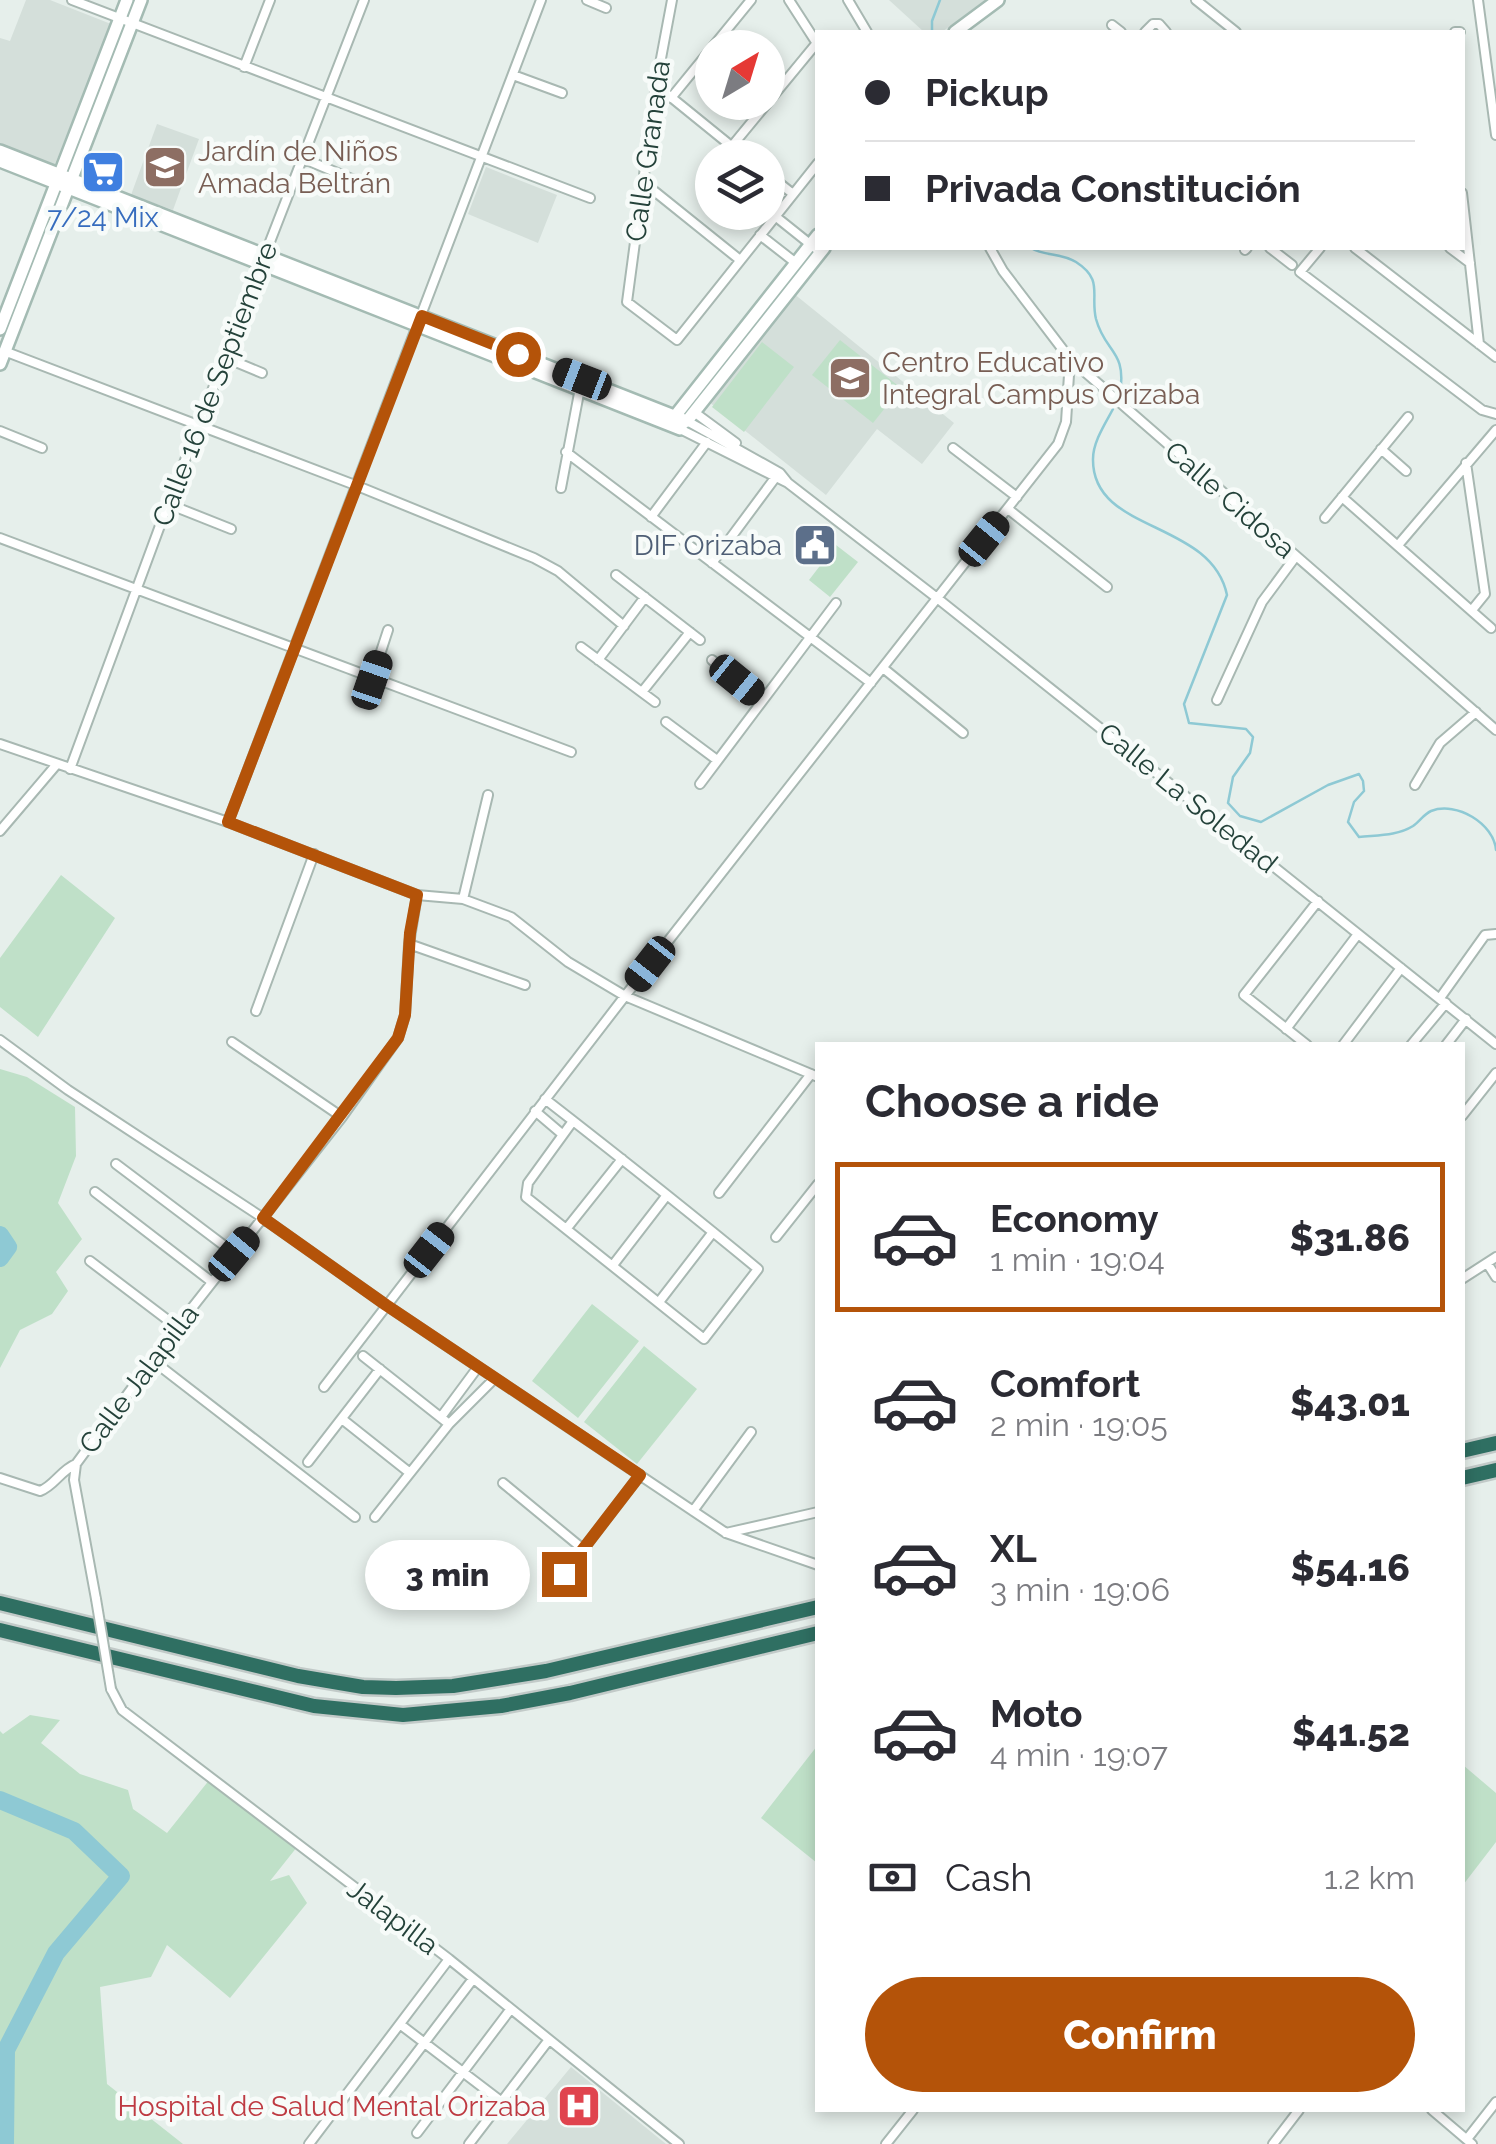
<!DOCTYPE html>
<html lang="en">
<head>
<meta charset="utf-8">
<style>
	body { margin:0; font-family:Raleway,sans-serif; background:#f7f7f7; color:#2b2b33; height:100vh; display:flex; flex-direction:column; font-size:38px; white-space:nowrap }
	* { box-sizing:border-box; margin:0 }
	p { font-size:32px; color:#7c7c81 }
	.icon { flex:none; width:55px; height:55px; fill:none; stroke:currentColor; stroke-width:2; stroke-linecap:round; stroke-linejoin:round }
	.map { position:relative; flex:1; overflow:hidden }
	.sheet { position:absolute; left:815px; top:1042px; width:650px; height:1070px; display:flex; flex-direction:column; background:#fff; border-radius:0px; box-shadow:0 5px 15px #0003 }
	.sheet>* { flex:none }
	.guide { position:absolute; left:815px; top:30px; width:650px; height:220px; border-radius:0px; box-shadow:0 5px 15px #0003; display:grid; align-content:center; height:220px; padding:0 50px; background:#fff }
	.needle { width:65px; rotate:38deg }
	.fabs { position:absolute; left:695px; top:30px; display:grid; gap:20px }
	.fabs a { display:grid; place-items:center; width:90px; height:90px; border-radius:50%; background:#fff; box-shadow:0 5px 15px #0003; font-size:50px }
	.end { position:absolute; width:45px; height:45px; margin:-22px; border:12px solid #b45309; background:#fff; box-shadow:0 0 0 5px #fff }
	.from { border-radius:50% }
	.bubble { position:absolute; height:70px; border-radius:35px; background:#fff; box-shadow:0 5px 15px #0003; font-size:32px; font-weight:800; line-height:70px; text-align:center }
	.car { position:absolute; width:30px; height:60px; margin:-30px -15px; border-radius:12px; box-shadow:0 0 8px 2px #0007; background:linear-gradient(#222 24%,#8ab4d8 0 40%,#222 0 76%,#8ab4d8 0 86%,#222 0) }
	.guide b { display:flex; align-items:center; gap:35px; height:95px; font-size:38px }
	.guide b+b { border-top:2px solid #e1e1e2 }
	.guide i { width:25px; height:25px; background:#2b2b33 }
	ul { padding:0; list-style:none }
	li { display:flex; align-items:center; gap:30px; height:150px; margin:0 20px 15px; padding:0 30px; border:5px solid transparent; border-radius:0px }
	li div { flex:1 }
	li b { display:block; font-size:38px }
	li em { font-style:normal; font-weight:800 }
	li.on { border-color:#b45309 }
	li>.icon { width:90px; height:90px; stroke-width:1.5 }
	h2 { padding:0 50px; font-size:45px; line-height:120px }
	.pay { display:flex; align-items:center; gap:25px; height:110px; padding:0 50px; font-size:38px }
	.pay p { margin-inline-start:auto }
	.button { display:flex; gap:20px; margin-top:auto; padding:20px 50px }
	.button a { flex:1; height:115px; border-radius:60px; background:#b45309; color:#fff; font-size:40px; font-weight:800; line-height:115px; text-align:center }
	.map>svg:first-child { display:block }
	.built { fill:#d4dfda }
	.green { fill:#bfe0c8 }
	.lines { fill:none; stroke-linecap:round; stroke-linejoin:round }
	.stream { stroke:#8ec9d4; stroke-width:2.5 }
	.river { stroke:#8ec9d4; stroke-width:18 }
	.street-casing { stroke:#a8b8b2; stroke-width:12 }
	.secondary-casing { stroke:#a4bbb3; stroke-width:16 }
	.highway-casing { stroke:#c2cac8; stroke-width:19 }
	.street { stroke:#fff; stroke-width:8 }
	.secondary { stroke:#fff; stroke-width:11 }
	.highway { stroke:#2f6f62; stroke-width:14 }
	.street-bridge-casing { stroke:#a8b8b2; stroke-width:12; stroke-linecap:butt }
	.street-bridge { stroke:#fff; stroke-width:8 }
	.route { stroke:#b45309; stroke-width:12 }
	.labels { text-anchor:middle; dominant-baseline:central; stroke-width:9; stroke-linejoin:round; paint-order:stroke }
	.education-label { font-size:28px; fill:#785e54; stroke:#f7fbf9; text-anchor:start }
	.street-label { font-size:28px; fill:#24423a; stroke:#f7fbf9 }
	.shop-label { font-size:28px; fill:#366cbe; stroke:#f7fbf9 }
	.service-label { font-size:28px; fill:#4e5e75; stroke:#f7fbf9; text-anchor:end }
	.health-label { font-size:28px; fill:#be3a42; stroke:#f7fbf9; text-anchor:end }
</style>
</head>
<body>
<div class="map">
<svg width="1496" height="2144" viewBox="0 0 1496 2144">
	<rect width="100%" height="100%" fill="#e6efeb"/>
	<path class="built" d="M26,0H50L111,24L53,169L0,147V38L10,41Z
		M889,0H985L942,32H924Z
		M157,124L199,139L173,210L131,195Z
		M486,167L557,195L538,243L468,214Z
		M793,293L954,423L922,464L877,429L826,495L709,402Z
		M571,2067L666,2144H507Z"/>
	<path class="green" d="M840,340L901,388L873,423L812,375Z
		M762,342L794,367L744,432L712,407Z
		M836,545L858,562L830,597L809,580Z
		M61,875L115,918L38,1037L0,1007V958Z
		M0,1069L27,1077L75,1107L76,1156L58,1203L82,1239L56,1272L68,1291L52,1314L20,1330L0,1368Z
		M592,1304L639,1341L578,1418L532,1381Z
		M644,1346L697,1389L637,1464L584,1422Z
		M30,1715L60,1720L41,1743L80,1774L128,1790L133,1809L167,1833L210,1779L297,1847L270,1881L289,1875L307,1903L230,1998L167,1945L151,1977L100,1987L107,2084L183,2144H0V1731L3,1734Z
		M817,1746V1863L761,1818Z
		M1463,1765L1496,1793V1842L1463,1885Z"/>
	<g class="lines">
		<path class="stream" d="M932,32V21L940,0
			M1031,248C1044,256 1062,253 1076,262C1104,280 1090,294 1096,319C1105,353 1127,350 1120,393
			M1113,409C1105,424 1093,442 1093,459C1092,534 1211,519 1227,595L1184,704L1189,723L1246,729L1253,737L1250,753L1233,777L1228,803L1240,816L1261,822L1328,785L1359,774L1363,781L1364,791L1354,802L1348,822L1359,837C1378,835 1397,836 1413,826C1419,822 1424,814 1431,811C1457,801 1494,824 1496,850"/>
		<path class="river" d="M0,1235L8,1247L0,1258
			M0,1800L74,1831L121,1876L56,1953L6,2050L5,2144"/>
		<g class="street-casing">
			<path id="street" d="M72,0L590,198
				M587,0L606,8
				M672,0L656,85L627,302L677,340L818,163
				M789,0L818,45
				M848,0L867,32
				M1196,0L1236,32
				M1478,0L1496,135
				M1112,25L1121,32
				M1145,32L1153,24H1159L1166,32
				M1455,32H1460
				M244,67L270,0
				M513,75L562,93
				M656,85L746,158
				M671,98L751,0
				M732,146L816,44
				M302,158L366,185
				M768,174L793,194
				M643,182L740,260
				M1462,193L1479,344
				M775,216L820,252
				M760,235L796,263
				M990,248L1003,271L1070,359L1496,730
				M1270,248L1292,265
				M1320,248L1300,272L1482,410L1496,414
				M1355,248L1496,357
				M1450,248L1470,263
				M1245,250L1247,248
				M4,351L355,485L534,558L558,571L624,626
				M226,358L262,373
				M694,412L736,443
				M0,431L42,448
				M953,448L1017,497
				M1381,449L1406,471
				M566,452L871,683
				M1466,463L1485,594L1472,610
				M788,483L680,429L687,421L780,473L788,483L937,598L1496,1044
				M561,488L580,388
				M1342,497L1491,628
				M168,504L231,529
				M1008,509L1107,587
				M651,517L707,442
				M1325,518L1408,417
				M0,538L571,752
				M1399,544L1496,430
				M712,563L778,474
				M616,575L700,640
				M581,647L655,702
				M598,660L645,597
				M712,660L761,699
				M883,668L963,733
				M372,679L388,630
				M642,692L690,632
				M1217,700L1262,602L1296,556
				M666,722L717,760
				M0,744L228,822L417,895L463,899L511,917L568,962L625,996L818,1077
				M70,769L168,504L364,0
				M700,784L836,603
				M1415,785L1440,743L1476,712
				M228,822L541,0
				M0,831L57,764
				M463,899L488,795
				M409,944L525,985
				M1440,998L1485,935L1496,934
				M256,1011L314,854
				M1286,1029L1358,934
				M0,1040L68,1090L263,1218L386,1305L726,1533L818,1565
				M232,1042L342,1117
				M1307,1045L1244,995L1318,901
				M1343,1045L1401,968
				M1411,1045L1446,1003
				M1446,1045L1466,1019
				M545,1099C617,1155 688,1211 758,1269L704,1339L526,1197L528,1183L573,1121
				M535,1111L562,1134
				M1462,1116L1496,1073
				M116,1164L234,1253
				M95,1192L212,1282
				M719,1193L811,1074
				M567,1228L622,1159
				M776,1237L818,1184
				M90,1261L177,1327
				M1487,1263L1496,1277
				M613,1265L667,1195
				M1462,1279L1496,1257
				M659,1302L713,1232
				M363,1356L449,1424
				M152,1360L355,1517
				M324,1387L625,996L1058,444L1066,422L1070,359
				M441,1417L478,1367
				M342,1419L410,1473
				M308,1462L380,1369
				M0,1478L40,1491C54,1486 61,1470 76,1464
				M503,1483L583,1549
				M693,1511L751,1432
				M375,1517L449,1424L495,1378
				M726,1533L818,1512
				M564,1574L640,1475
				M96,1599L74,1480L76,1464L177,1327L342,1117L398,1038L405,1015L409,944L417,895
				M111,1689L122,1710L449,1959L679,2144
				M401,2025L502,2102
				M380,2101L473,1979
				M1432,2110L1472,2144
				M417,2133L510,2010
				M1467,2139L1496,2102
				M309,2144L449,1959
				M469,2144L548,2041
				M886,2144L913,2110
				M1273,2144L1299,2110"/>
		</g>
		<g class="secondary-casing">
			<path id="secondary" d="M955,32L998,0
				M0,151L687,421L824,248
				M0,161L680,429
				M0,329L127,0
				M0,364L141,0
				M672,420L818,235"/>
		</g>
		<g class="highway-casing">
			<path id="highway" d="M1462,1451L1496,1443
				M1462,1478L1496,1470
				M0,1603L298,1676L363,1687L396,1688L453,1686L546,1671L818,1607
				M0,1630L314,1706L403,1715L501,1706L570,1693L818,1633"/>
		</g>
		<use href="#street" class="street"/>
		<use href="#secondary" class="secondary"/>
		<use href="#highway" class="highway"/>
		<g class="street-bridge-casing">
			<path id="street-bridge" d="M96,1599L111,1689"/>
		</g>
		<use href="#street-bridge" class="street-bridge"/>
	</g>
	<g class="lines">
		<path class="route" d="M518,354L422,316L228,822L417,895L410,933L405,1015L398,1038L263,1218L386,1305L640,1475L564,1574"/>
	</g>
	<defs>
		<g id="school-square" transform="scale(2.25)"><rect x="-9" y="-9" width="18" height="18" rx="4" fill="#8d6e63" stroke="#f7fbf9"/><path d="M0-5L7-2L0 1L-7-2ZM-4 1L0 2.5L4 1V4Q0 6-4 4Z" fill="#fff"/></g>
		<g id="supermarket-square" transform="scale(2.25)"><rect x="-9" y="-9" width="18" height="18" rx="4" fill="#3f7fe0" stroke="#f7fbf9"/><path d="M-6-5.5h2.5l.6 2H6L4.5 2H-2.5L-4.4-4H-6ZM-1.5 3.2a1.3 1.3 0 1 0 .1 0ZM3 3.2a1.3 1.3 0 1 0 .1 0Z" fill="#fff"/></g>
		<g id="civic-square" transform="scale(2.25)"><rect x="-9" y="-9" width="18" height="18" rx="4" fill="#5c6f8a" stroke="#f7fbf9"/><path d="M-.6-6.5H3V-4.5H.6V-3L4-1V1h2V6H-6V1h2V-1L-.6-3ZM-1.2 2.5V6h2.4V2.5Z" fill="#fff"/></g>
		<g id="hospital-square" transform="scale(2.25)"><rect x="-9" y="-9" width="18" height="18" rx="4" fill="#e0444e" stroke="#f7fbf9"/><path d="M-5-5h3v3.5h4V-5h3V5h-3V1.5h-4V5h-3Z" fill="#fff"/></g>
	</defs>
	<g fill-rule="evenodd">
		<use href="#school-square" x="165" y="167"/>
		<use href="#supermarket-square" x="103" y="172"/>
		<use href="#school-square" x="850" y="378"/>
		<use href="#civic-square" x="815" y="545"/>
		<use href="#hospital-square" x="579" y="2106"/>
	</g>
	<g class="labels">
		<g class="education-label">
			<text x="198" y="151">Jardín de Niños<tspan x="198" dy="32">Amada Beltrán</tspan></text>
			<text x="882" y="362">Centro Educativo<tspan x="882" dy="32">Integral Campus Orizaba</tspan></text>
		</g>
		<g class="street-label">
			<text transform="translate(648 151) rotate(-82)">Calle Granada</text>
			<text transform="translate(215 384) rotate(-69)">Calle 16 de Septiembre</text>
			<text transform="translate(1230 500) rotate(41)">Calle Cidosa</text>
			<text transform="translate(1188 798) rotate(39)">Calle La Soledad</text>
			<text transform="translate(139 1379) rotate(-53)">Calle Jalapilla</text>
			<text transform="translate(393 1917) rotate(37)">Jalapilla</text>
		</g>
		<g class="shop-label">
			<text x="103" y="217">7/24 Mix</text>
		</g>
		<g class="service-label">
			<text x="782" y="545">DIF Orizaba</text>
		</g>
		<g class="health-label">
			<text x="546" y="2106">Hospital de Salud Mental Orizaba</text>
		</g>
	</g>
</svg>
<div class="fabs">
<a><svg class="needle" viewBox="-14 -14 28 28"><path d="M0-13l5 13h-10z" fill="#e53935"/><path d="M0 13l5-13h-10z" fill="#7c7c81"/></svg></a>
<a><svg class="icon" aria-label="layers" viewBox="0 0 24 24"><path d="M12 4l9 5-9 5-9-5zM3 14l9 5 9-5"/></svg></a>
</div>
<i class="end from" style="left:518px;top:354px"></i>
<i class="end" style="left:564px;top:1574px"></i>
<div class="bubble" style="left:365px;top:1540px;width:165px">3 min</div>
<i class="car" style="left:582px;top:379px;rotate:291deg"></i>
<i class="car" style="left:984px;top:539px;rotate:39deg"></i>
<i class="car" style="left:372px;top:680px;rotate:19deg"></i>
<i class="car" style="left:737px;top:680px;rotate:129deg"></i>
<i class="car" style="left:650px;top:964px;rotate:218deg"></i>
<i class="car" style="left:429px;top:1250px;rotate:38deg"></i>
<i class="car" style="left:234px;top:1254px;rotate:40deg"></i>
<div class="guide">
<b><i class="from"></i>Pickup</b>
<b><i></i>Privada Constitución</b>
</div>
<section class="sheet">
<h2>Choose a ride</h2>
<ul>
<li class="on"><svg class="icon" aria-label="car" viewBox="0 0 24 24"><path d="M5 17H2v-5l4-1 3-4h7l3 4 3 1v5h-3M9 17h6M6 11h13"/><circle cx="7" cy="17" r="2"/><circle cx="17" cy="17" r="2"/></svg><div><b>Economy</b><p>1 min · 19:04</p></div><em>$31.86</em></li>
<li><svg class="icon" aria-label="car" viewBox="0 0 24 24"><path d="M5 17H2v-5l4-1 3-4h7l3 4 3 1v5h-3M9 17h6M6 11h13"/><circle cx="7" cy="17" r="2"/><circle cx="17" cy="17" r="2"/></svg><div><b>Comfort</b><p>2 min · 19:05</p></div><em>$43.01</em></li>
<li><svg class="icon" aria-label="car" viewBox="0 0 24 24"><path d="M5 17H2v-5l4-1 3-4h7l3 4 3 1v5h-3M9 17h6M6 11h13"/><circle cx="7" cy="17" r="2"/><circle cx="17" cy="17" r="2"/></svg><div><b>XL</b><p>3 min · 19:06</p></div><em>$54.16</em></li>
<li><svg class="icon" aria-label="car" viewBox="0 0 24 24"><path d="M5 17H2v-5l4-1 3-4h7l3 4 3 1v5h-3M9 17h6M6 11h13"/><circle cx="7" cy="17" r="2"/><circle cx="17" cy="17" r="2"/></svg><div><b>Moto</b><p>4 min · 19:07</p></div><em>$41.52</em></li>
</ul>
<div class="pay"><svg class="icon" aria-label="cash" viewBox="0 0 24 24"><path d="M3 7h18v10H3z"/><circle cx="12" cy="12" r="2"/></svg>Cash<p>1.2 km</p></div>
<div class="button"><a>Confirm</a></div>
</section>
</div>
</body>
</html>
